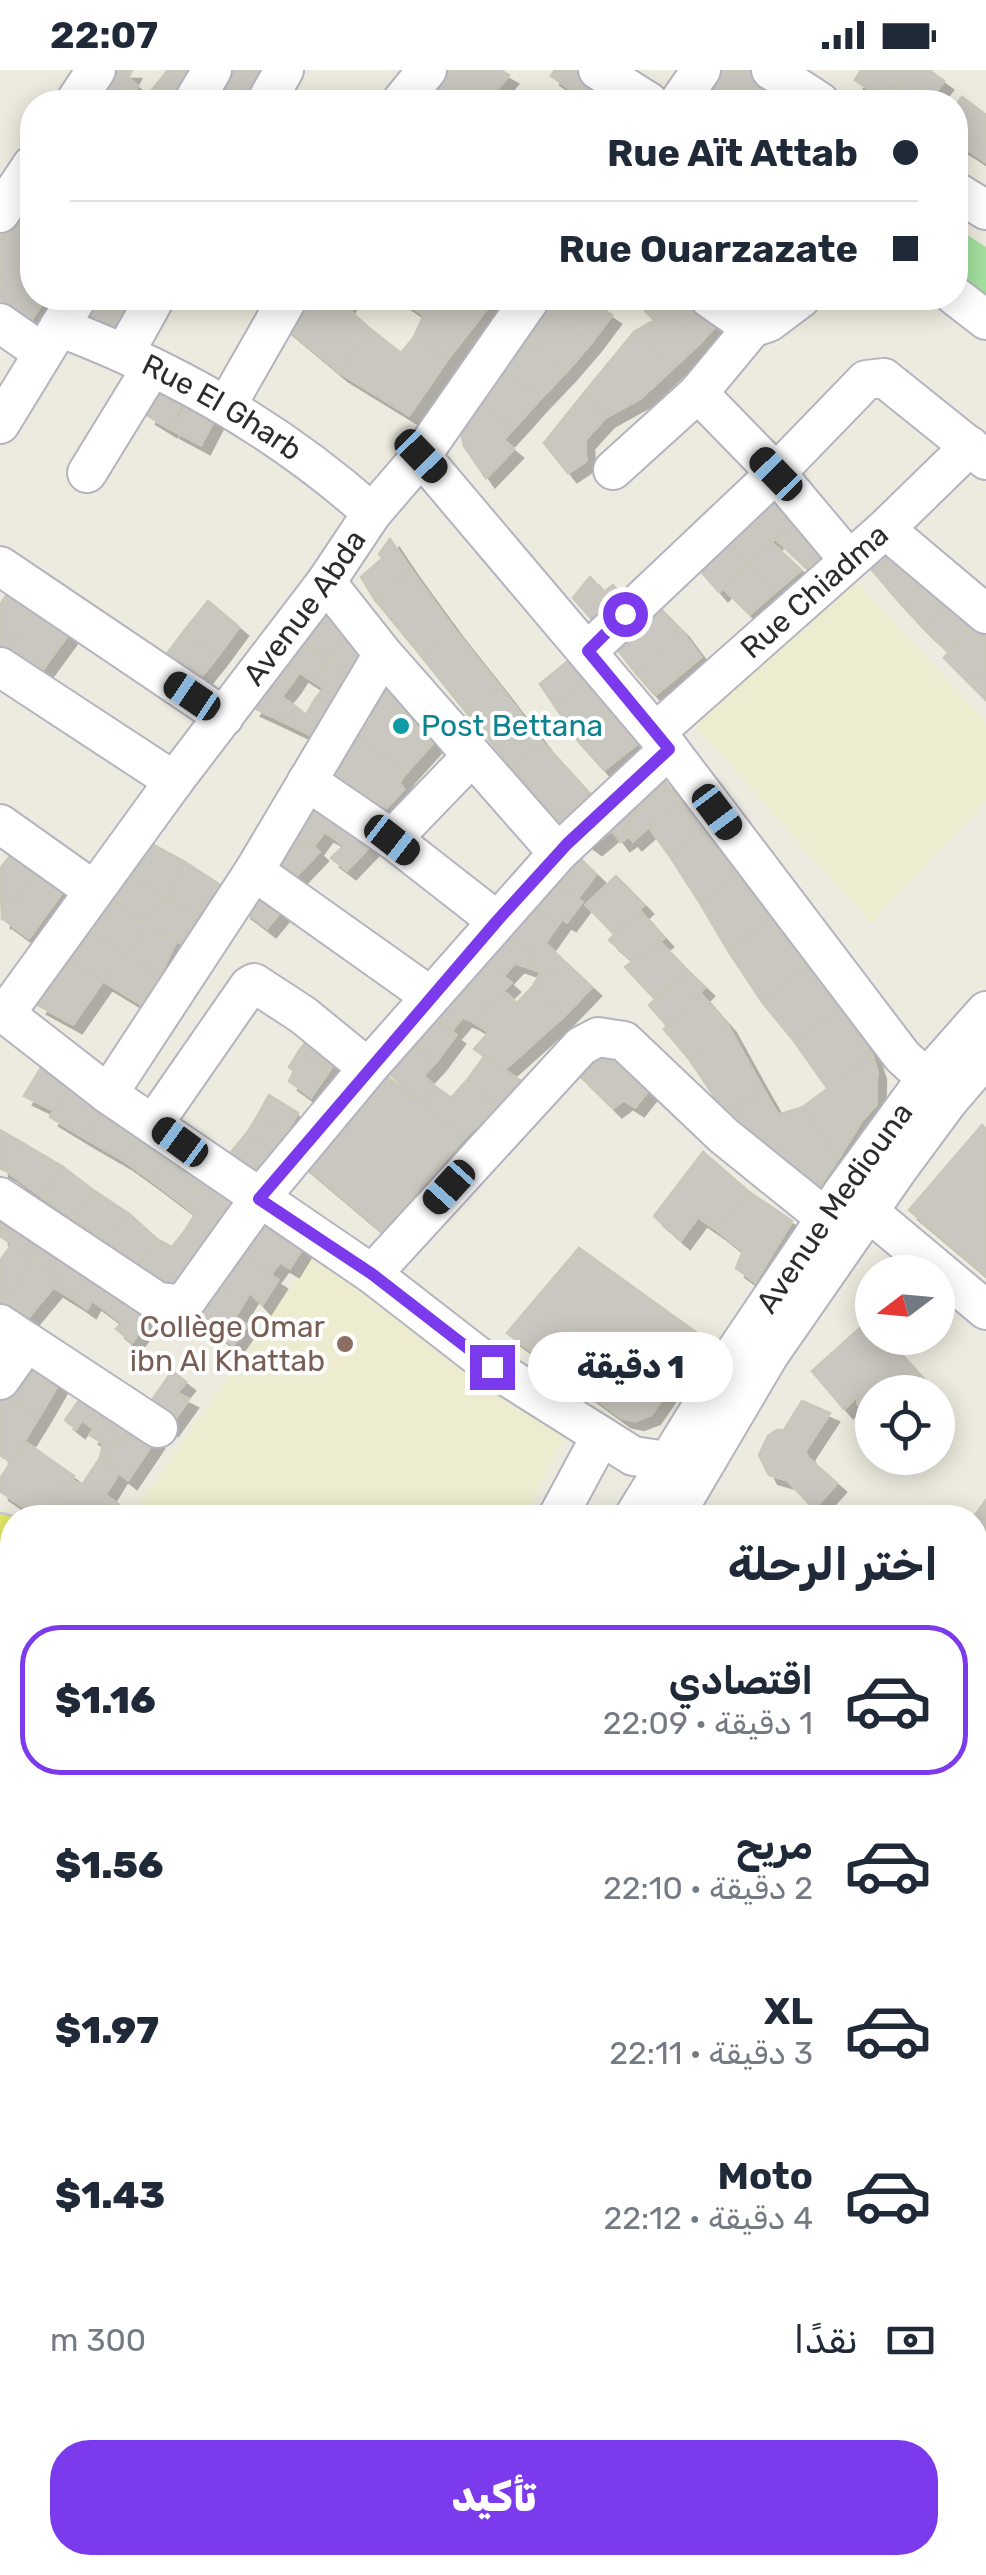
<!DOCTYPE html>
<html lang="ar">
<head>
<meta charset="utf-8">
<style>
	body { margin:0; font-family:Rubik,"Noto Sans Arabic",sans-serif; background:#f6f6f7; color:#1f2937; direction:rtl; height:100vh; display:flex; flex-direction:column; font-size:38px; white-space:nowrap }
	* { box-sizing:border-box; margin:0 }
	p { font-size:32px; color:#747a83 }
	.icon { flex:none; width:55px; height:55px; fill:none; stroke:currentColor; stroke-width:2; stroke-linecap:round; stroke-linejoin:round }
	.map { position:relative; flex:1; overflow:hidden; direction:ltr }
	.panel { position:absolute; left:0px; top:1435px; width:988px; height:1070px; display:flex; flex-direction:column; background:#fff; border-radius:40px 40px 0 0; box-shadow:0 5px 25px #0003; direction:rtl }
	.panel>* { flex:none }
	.top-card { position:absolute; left:20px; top:20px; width:948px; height:220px; border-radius:40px; box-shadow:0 5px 25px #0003; direction:rtl; display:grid; align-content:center; height:220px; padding:0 50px; background:#fff }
	.needle { width:65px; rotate:254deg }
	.fabs { position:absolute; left:855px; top:1185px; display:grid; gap:20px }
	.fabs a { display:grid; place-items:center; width:100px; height:100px; border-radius:50%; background:#fff; box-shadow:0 5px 25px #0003; font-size:50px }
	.end { position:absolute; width:45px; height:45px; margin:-22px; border:12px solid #7c3aed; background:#fff; box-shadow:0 0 0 5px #fff }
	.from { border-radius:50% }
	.bubble { position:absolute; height:70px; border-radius:35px; background:#fff; box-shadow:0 5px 25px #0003; font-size:32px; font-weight:800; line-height:70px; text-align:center; direction:rtl }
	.car { position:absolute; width:30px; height:60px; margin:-30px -15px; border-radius:12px; box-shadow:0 0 8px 2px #0007; background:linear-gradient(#222 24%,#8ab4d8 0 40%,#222 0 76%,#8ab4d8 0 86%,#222 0) }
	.top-card b { display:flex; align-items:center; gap:35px; height:95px; font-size:38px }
	.top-card b+b { border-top:2px solid #e0e1e3 }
	.top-card i { width:25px; height:25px; background:#1f2937 }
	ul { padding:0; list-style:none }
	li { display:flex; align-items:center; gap:30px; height:150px; margin:0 20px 15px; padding:0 30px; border:5px solid transparent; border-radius:40px }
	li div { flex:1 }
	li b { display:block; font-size:38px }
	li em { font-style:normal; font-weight:800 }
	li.active { border-color:#7c3aed }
	li>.icon { width:90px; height:90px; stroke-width:1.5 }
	h2 { padding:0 50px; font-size:45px; line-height:120px }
	.pay { display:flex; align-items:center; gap:25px; height:110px; padding:0 50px; font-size:38px }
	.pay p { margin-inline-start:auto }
	.cta { display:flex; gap:20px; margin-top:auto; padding:20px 50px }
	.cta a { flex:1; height:115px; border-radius:40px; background:#7c3aed; color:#fff; font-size:40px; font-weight:800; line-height:115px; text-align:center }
	.status { display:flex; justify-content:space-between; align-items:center; height:70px; padding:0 50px; background:#fff; direction:ltr }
	.status svg { height:28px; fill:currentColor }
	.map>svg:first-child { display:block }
	.education { fill:#edecd0 }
	.green { fill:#a3e09f }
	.building { fill:#c9c7bf; stroke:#c9c7b9; stroke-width:2.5; filter:url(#shadow) }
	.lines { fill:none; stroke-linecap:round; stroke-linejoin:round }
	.minor-casing { stroke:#b4b3bf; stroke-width:42 }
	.major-casing { stroke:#ccc; stroke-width:50 }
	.minor { stroke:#fff; stroke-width:38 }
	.major { stroke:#e5ea67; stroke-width:45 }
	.route { stroke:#7c3aed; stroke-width:12 }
	.culture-dot { fill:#0f9aa8; stroke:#fff; stroke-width:4 }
	.education-dot { fill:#8d6e63; stroke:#fff; stroke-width:4 }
	.labels { text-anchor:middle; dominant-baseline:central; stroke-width:8; stroke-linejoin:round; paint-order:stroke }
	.street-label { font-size:30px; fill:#2c2c2c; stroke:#fff }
	.culture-label { font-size:30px; fill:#0d838f; stroke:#fff; text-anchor:start }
	.education-label { font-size:30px; fill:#785e54; stroke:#fff; text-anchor:end }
</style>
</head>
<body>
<div class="status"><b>22:07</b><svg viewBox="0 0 49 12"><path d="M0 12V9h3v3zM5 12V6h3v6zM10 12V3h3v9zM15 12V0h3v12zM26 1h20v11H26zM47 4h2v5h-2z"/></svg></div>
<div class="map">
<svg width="986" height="2505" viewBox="0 0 986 2505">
	<defs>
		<filter id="shadow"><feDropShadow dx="9" dy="9" stdDeviation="0" flood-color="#0004"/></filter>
	</defs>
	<rect width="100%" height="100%" fill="#edebdf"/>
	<path class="education" d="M855,509L986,652V731L871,854L690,650Z
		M316,1180L565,1367L525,1447L129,1448Z"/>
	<path class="green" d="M955,157L986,177V233L955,210Z"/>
	<path class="building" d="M110,0H132L128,8L138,16L128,31L117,25L112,32H95Z
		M168,0H190L169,29L152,20Z
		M232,0H270L253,32H228L215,27Z
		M451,0H500L509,5L490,28L495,32H444L429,21Z
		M555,0H582L632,32H570L576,23L551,6Z
		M719,0H751L761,7L743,32H701L698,30Z
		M861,0H907L887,31L855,10Z
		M907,0H929L944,11L928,32L887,31Z
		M761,7L791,32H743Z
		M962,27L986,45V53L970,81L955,72V36Z
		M986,53V92L970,81Z
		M21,134L32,144V192L0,168Z
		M0,168L32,192V228H46L26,257L0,229Z
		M97,228H119L133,237L116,262L86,246Z
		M300,228H348L345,236L369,258L339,302L284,256Z
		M399,228H495L447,290L414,267L424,245Z
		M552,228H586L612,245L591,273L543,241Z
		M654,228H691L722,249L698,275L667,243L654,250L645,241Z
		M543,241L591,273L566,302L526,271Z
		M667,243L698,275L674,297L634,262Z
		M369,258L401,283L414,267L447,290L409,345L339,302Z
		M634,262L674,297L641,328L605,348L584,323Z
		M526,271L566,302L541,328L501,298Z
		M501,298L541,328L514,358L476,330Z
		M164,315L186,327L168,358L147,345Z
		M584,323L605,348L585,370L586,391L568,403L544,373Z
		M190,329L217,344L201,375L171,359Z
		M476,330L514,358L503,370L514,379L486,408L464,376L459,354Z
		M771,415L799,447L771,472L744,443Z
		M744,443L771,472L747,494L719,467Z
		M804,446L832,476L808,499L775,468Z
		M719,467L747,494L719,522L692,491Z
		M886,468L930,503L902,535L866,493Z
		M390,469L411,500L376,531L361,507L383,488L379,484Z
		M771,472L801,500L775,522L747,494Z
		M747,494L775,522L750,544L723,518Z
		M411,500L454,559L422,587L376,531Z
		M930,503L955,526L924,559L902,535Z
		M590,507L604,522L613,515L627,532L598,556L573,528Z
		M14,514L39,531L4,585L0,583V535Z
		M647,525L680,559L635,602L606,565Z
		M955,526L978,547L949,582L924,559Z
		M39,531L75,555L37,607L4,585Z
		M208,531L239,557L217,587L184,561Z
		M323,541L349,563L330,589L300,572Z
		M978,547L986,553V595L969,613L944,588Z
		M454,559L500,617L466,642L422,587Z
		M680,559L701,587L655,625L635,602Z
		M184,561L217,587L191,619L160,593Z
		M349,563L374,582L354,610L330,589Z
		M300,572L330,589L313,611L299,602L292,613L274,605Z
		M330,589L354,610L333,638L315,629L324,618L313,611Z
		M568,591L587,609L554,635L540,614Z
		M986,595V630L969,613Z
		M274,605L292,613L281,627L295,636L284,652L252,637Z
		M396,608L442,663L405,704L357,664L372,649L367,644Z
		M587,609L612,643L579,672L554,635Z
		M500,617L543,673L511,697L466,642Z
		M315,629L333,638L313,666L284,652L295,636L306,645Z
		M612,643L638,673L604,700L579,672Z
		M357,664L405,704L399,713L404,719L380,745L337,705Z
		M543,673L591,726L561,753L511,697Z
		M647,701L660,714L623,759L629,766L621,772L612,760L593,776L582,768Z
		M664,710L679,730L633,771L623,759Z
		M308,726L346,753L333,767L324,762L314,776L287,753Z
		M679,730L704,761L669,785L649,757Z
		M346,753L372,774L347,800L331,788L344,776L333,767Z
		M291,757L319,782L297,805L272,785Z
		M704,761L737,804L700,833L669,785Z
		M152,774L185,792L166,830L132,805Z
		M567,776L596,804L578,828L547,805Z
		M16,778L41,798L2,848L0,799Z
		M185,792L220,815L201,846L166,830Z
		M41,798L66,817L29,868L2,848Z
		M737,804L770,848L729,882L700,833Z
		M132,805L164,829L144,852L112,830Z
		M547,805L582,832L567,852L562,849L557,856L527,832Z
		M616,806L644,835L614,864L586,835Z
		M259,813L287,834L267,858L242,839Z
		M164,829L201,846L181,873L144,852Z
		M112,830L148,855L126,885L90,860Z
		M527,832L557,856L545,873L564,891L551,906L527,897L536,884L505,862Z
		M639,840L664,868L633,891L609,870Z
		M770,848L807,896L762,932L729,882Z
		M148,855L176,872L160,905L126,885Z
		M90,860L126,885L103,911L66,892Z
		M505,862L536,884L527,897L515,893L503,906L481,887Z
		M660,872L689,902L654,928L625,897Z
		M126,885L160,905L141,934L103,911Z
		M481,887L511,913L486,937L459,913Z
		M564,891L592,917L564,946L533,916L541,902L551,906Z
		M66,892L103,911L73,954L38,935Z
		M807,896L840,938L794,971L762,932Z
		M689,902L705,917L668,957L649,935Z
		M459,913L486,937L472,951L463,947L451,961L426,943Z
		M533,916L564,946L504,1000L474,979L489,962L472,951L503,921L517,933Z
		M700,923L727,954L689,989L664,959Z
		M840,938L872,985L828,1019L794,971Z
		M426,943L456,965L436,992L405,967Z
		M727,954L764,1021L725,1042L689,989Z
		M314,961L343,978L329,1001L299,981Z
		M405,967L436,992L423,1006L435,1016L422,1034L381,995Z
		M299,981L329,1001L311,1027L289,1011L294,1001L289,997Z
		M607,983H619L651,1017L635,1037L624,1030L613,1038L580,1006Z
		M872,985L877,1001L876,1035L862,1050L838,1089L803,1037Z
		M484,987L521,1011L496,1037L467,1010Z
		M45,991L76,1011L55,1041L24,1026Z
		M372,995L465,1067L383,1162L299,1091Z
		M467,1010L496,1037L465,1067L422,1034L435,1016L451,1028Z
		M76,1011L109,1035L85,1068L50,1047Z
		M764,1021L778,1045L803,1037L838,1089L816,1121L725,1042Z
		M269,1025L298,1043L287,1061L257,1047Z
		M109,1035L143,1056L123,1090L85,1068Z
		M257,1047L287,1061L276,1083L246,1064Z
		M982,1055L986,1059V1205L909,1140Z
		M143,1056L174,1080L151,1110L123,1090Z
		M0,1060L26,1075L8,1102L0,1098Z
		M246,1064L275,1083L251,1111L223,1092Z
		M26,1075L63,1097L42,1127L8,1102Z
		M174,1080L209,1104L184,1135L151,1110Z
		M703,1082L748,1121L717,1160L698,1147L681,1170L654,1146Z
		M63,1097L93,1120L74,1149L42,1127Z
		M209,1104L239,1127L202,1175L184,1162L195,1145L184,1135Z
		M93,1120L128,1143L107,1172L74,1149Z
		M748,1121L792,1151L755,1212L736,1198L743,1181L717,1160Z
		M128,1143L157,1169L138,1196L107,1172Z
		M8,1145L39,1160L25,1183L0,1166V1155Z
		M269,1146L306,1172L290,1198L280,1192L271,1204L239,1184Z
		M39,1160L59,1176L46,1197L25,1183Z
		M184,1162L202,1175L172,1218L138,1196L157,1169L172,1177Z
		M12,1174L34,1189L0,1238V1191Z
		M59,1176L91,1196L73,1229L55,1218L61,1208L46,1197Z
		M579,1178L704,1268L651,1345L635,1351L622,1348L507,1263Z
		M239,1184L278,1210L262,1235L250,1222L243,1234L219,1216Z
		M34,1189L61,1208L22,1255L0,1238Z
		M91,1196L122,1217L108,1242L92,1230L87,1239L73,1229Z
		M219,1216L243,1234L235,1247L247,1255L233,1275L194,1246Z
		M122,1217L156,1239L132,1272L116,1259L122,1253L108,1242Z
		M870,1249L872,1268H886L935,1322H872L870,1336L858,1334L857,1326L844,1339L812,1301Z
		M17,1290L61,1309L39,1347L0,1322Z
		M172,1301L186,1312L177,1323L189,1329L169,1357L146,1339Z
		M0,1322L39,1347L11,1392L0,1385Z
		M85,1322L115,1345L98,1370L90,1365L94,1359L82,1350L76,1359L65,1350Z
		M802,1331L830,1343L805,1381L808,1388L837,1413L814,1439L787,1410L769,1405L759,1385L768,1366L777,1360H784Z
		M115,1345L132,1356L124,1371L116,1369L111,1375L114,1378L105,1392L100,1388L103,1374L98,1370Z
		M132,1356L155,1370L128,1410L105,1392L114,1378L111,1375L116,1369L124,1371Z
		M24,1371L74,1406L48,1448H40L0,1421V1409Z
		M100,1388L119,1402L105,1425L118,1434L109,1448H48L71,1410L82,1415Z
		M986,1430V1482L975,1472L973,1448Z
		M981,1651L986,1656L985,1708L975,1702V1657Z
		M979,2029L986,2031V2069L975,2066V2040Z
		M977,2137L986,2140V2166L975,2190Z
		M975,2223L986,2233V2264L983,2269L975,2265Z
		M12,2324V2492H67L55,2505H19L0,2488V2339Z
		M978,2358L986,2361V2401L975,2396V2364Z
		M975,2397L986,2401V2418L975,2439Z
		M409,2492H442L449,2498L445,2505H403Z"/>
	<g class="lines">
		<g class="minor-casing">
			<g id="minor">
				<path d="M598,0L649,32"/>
				<path d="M771,0L820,32"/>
				<path d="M75,32L96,0"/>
				<path d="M193,32L212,0"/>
				<path d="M266,32L284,0"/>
				<path d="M401,32L427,0"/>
				<path d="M679,32L701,0"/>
				<path d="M955,121L986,140"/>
				<path d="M0,143L32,95"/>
				<path d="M955,226L986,250"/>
				<path d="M709,228L752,258"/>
				<path d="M0,253L43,283"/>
				<path id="s1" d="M59,257C176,301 279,360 372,443"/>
				<path d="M125,282L155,228"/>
				<path d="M698,323L776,403L849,490"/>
				<path d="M227,335L288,228"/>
				<path d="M0,354L77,228"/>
				<path d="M421,386L669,679L902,986L949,1030"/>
				<path d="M613,400L698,323L752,258L769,252L801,228"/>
				<path d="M87,403L152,297"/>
				<path d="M885,459L986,544"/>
				<path d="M0,496L224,647"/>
				<path d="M588,581L776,403L866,310L884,308L986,390"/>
				<path d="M0,597L174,711"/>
				<path id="s2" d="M656,662L885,459L970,376"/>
				<path d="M307,711L392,769L497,851"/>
				<path d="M0,754L93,820"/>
				<path d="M392,769L472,686"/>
				<path d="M558,783L669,679"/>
				<path d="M254,801L430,926"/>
				<path d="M0,940L108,1024L372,1204L492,1297L633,1386L667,1391L696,1408"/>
				<path id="s3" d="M5,944L174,711L326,512L372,443L421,386L531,228"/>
				<path d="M108,1024L254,801L383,584"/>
				<path d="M154,1053L249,916L254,913L303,945L368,998"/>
				<path d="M850,1126L986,1240"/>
				<path d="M0,1127L158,1232L177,1234L186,1231L259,1129L368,998L558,783L383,584L326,512"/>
				<path d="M372,1204L581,976L598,967L624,971L724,1066L827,1149"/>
				<path d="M0,1254L27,1272L0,1310"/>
				<path d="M27,1272L158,1358"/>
				<path d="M557,1448L601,1366"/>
				<path id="s4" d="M633,1448L736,1281L844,1121L925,1010L986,941"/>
				<path d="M673,1448L769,1285L898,1099L949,1030L986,987"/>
				<path d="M975,1641L986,1630"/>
				<path d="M975,1759L986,1766"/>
				<path d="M0,1813L12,1822"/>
				<path d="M0,1898L12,1885"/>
				<path d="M0,1987L12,1996"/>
				<path d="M975,2001L986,2004"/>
				<path d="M0,2063L12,2047"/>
				<path d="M975,2213L986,2219"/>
				<path d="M0,2294L12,2280"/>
				<path d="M975,2442L986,2447"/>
				<path d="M309,2492L329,2505"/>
				<path d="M672,2492L693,2505"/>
				<path d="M847,2492H851"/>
				<path d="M98,2505L108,2492"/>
				<path d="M386,2505L393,2492"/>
				<path d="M980,2505L986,2495"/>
			</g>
		</g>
		<g class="major-casing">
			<path id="major" d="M0,1467L12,1471
				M0,1557L12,1564
				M975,1910L986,1913
				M975,1950L986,1954"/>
		</g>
		<use href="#minor" class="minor"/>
		<use href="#major" class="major"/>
	</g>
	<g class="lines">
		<path class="route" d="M492,1297L372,1204L259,1129L497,851L567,774L669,679L588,581L625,544"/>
	</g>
	<circle class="culture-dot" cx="401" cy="656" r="10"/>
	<circle class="education-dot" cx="345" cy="1274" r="10"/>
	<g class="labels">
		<g class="street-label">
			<text stroke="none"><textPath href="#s1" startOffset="182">Rue El Gharb</textPath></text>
			<text stroke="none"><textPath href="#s2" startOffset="212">Rue Chiadma</textPath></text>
			<text stroke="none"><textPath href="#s3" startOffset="505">Avenue Abda</textPath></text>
			<text stroke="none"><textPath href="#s4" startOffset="370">Avenue Mediouna</textPath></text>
		</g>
		<g class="culture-label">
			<text x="421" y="656">Post Bettana</text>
		</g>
		<g class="education-label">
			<text x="325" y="1257">Collège Omar<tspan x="325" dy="34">ibn Al Khattab</tspan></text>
		</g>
	</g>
</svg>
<div class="fabs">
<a><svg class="needle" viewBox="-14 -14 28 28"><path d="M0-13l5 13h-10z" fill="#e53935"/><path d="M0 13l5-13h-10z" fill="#747a83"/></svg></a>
<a><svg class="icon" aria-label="locate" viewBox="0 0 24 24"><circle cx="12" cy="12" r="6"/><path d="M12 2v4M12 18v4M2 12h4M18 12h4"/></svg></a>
</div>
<i class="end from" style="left:625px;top:544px"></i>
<i class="end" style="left:492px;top:1297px"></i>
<div class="bubble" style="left:528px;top:1262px;width:205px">1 دقيقة</div>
<i class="car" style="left:421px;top:386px;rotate:136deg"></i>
<i class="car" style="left:776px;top:404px;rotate:316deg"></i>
<i class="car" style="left:192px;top:626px;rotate:304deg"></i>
<i class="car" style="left:717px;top:742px;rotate:143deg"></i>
<i class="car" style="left:392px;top:770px;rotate:128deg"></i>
<i class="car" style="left:180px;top:1072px;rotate:306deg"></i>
<i class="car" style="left:449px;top:1117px;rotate:222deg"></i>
<div class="top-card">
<b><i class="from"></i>Rue Aït Attab</b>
<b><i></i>Rue Ouarzazate</b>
</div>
<section class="panel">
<h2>اختر الرحلة</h2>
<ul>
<li class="active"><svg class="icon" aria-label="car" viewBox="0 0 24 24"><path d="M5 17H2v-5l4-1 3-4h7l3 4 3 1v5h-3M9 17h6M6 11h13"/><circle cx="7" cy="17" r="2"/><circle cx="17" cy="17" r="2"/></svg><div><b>اقتصادي</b><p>1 دقيقة · 22:09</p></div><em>$1.16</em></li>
<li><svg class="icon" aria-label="car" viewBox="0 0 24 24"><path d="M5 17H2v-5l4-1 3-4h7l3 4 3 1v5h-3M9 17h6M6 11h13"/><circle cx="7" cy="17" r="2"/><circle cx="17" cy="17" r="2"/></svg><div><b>مريح</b><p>2 دقيقة · 22:10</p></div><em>$1.56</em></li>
<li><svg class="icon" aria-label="car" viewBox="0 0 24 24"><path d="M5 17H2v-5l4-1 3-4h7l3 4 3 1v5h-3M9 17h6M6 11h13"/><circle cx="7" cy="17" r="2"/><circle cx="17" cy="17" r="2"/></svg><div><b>XL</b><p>3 دقيقة · 22:11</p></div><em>$1.97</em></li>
<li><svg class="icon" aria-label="car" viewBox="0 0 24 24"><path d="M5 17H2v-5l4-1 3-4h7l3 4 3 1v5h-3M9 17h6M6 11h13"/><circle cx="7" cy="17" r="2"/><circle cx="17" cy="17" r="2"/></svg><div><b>Moto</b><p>4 دقيقة · 22:12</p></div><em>$1.43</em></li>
</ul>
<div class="pay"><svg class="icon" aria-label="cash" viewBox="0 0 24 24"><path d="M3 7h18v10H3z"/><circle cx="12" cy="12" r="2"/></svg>نقدًا<p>300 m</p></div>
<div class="cta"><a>تأكيد</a></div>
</section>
</div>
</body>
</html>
